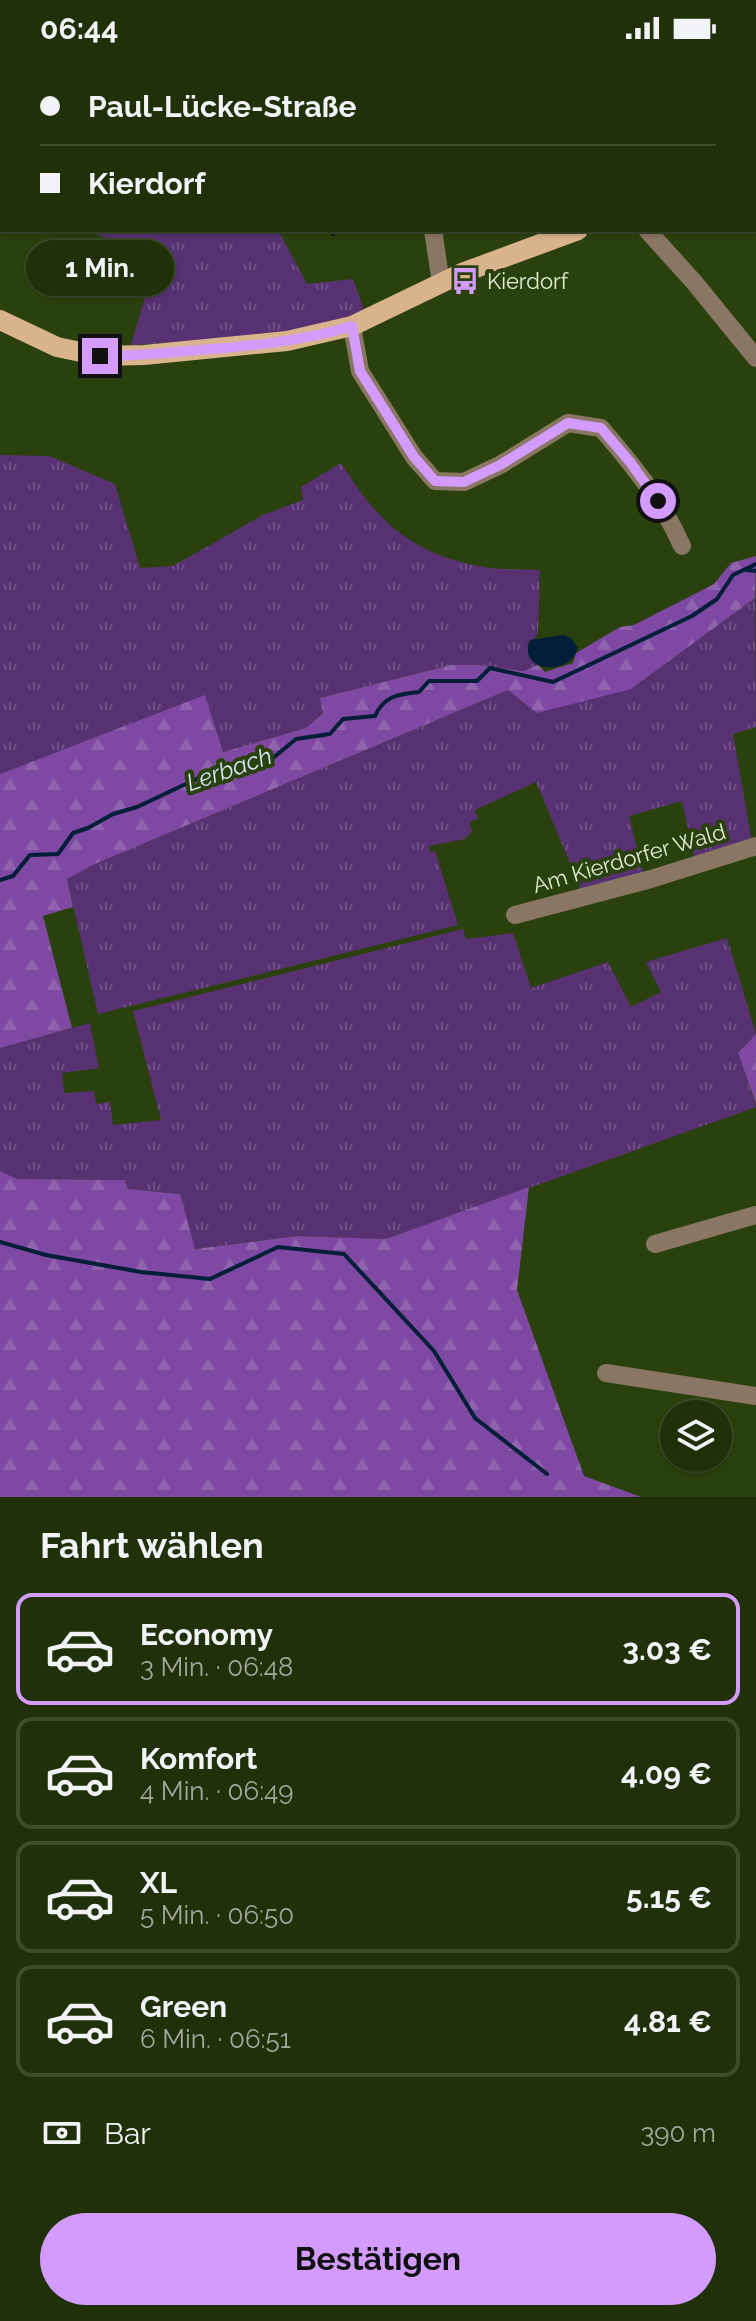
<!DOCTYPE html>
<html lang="de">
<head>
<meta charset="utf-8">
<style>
	body { margin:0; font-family:Raleway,sans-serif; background:#283913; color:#f1f3f6; height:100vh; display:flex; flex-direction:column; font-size:30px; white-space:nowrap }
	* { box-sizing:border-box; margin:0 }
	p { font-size:26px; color:#a2a99c }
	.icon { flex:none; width:44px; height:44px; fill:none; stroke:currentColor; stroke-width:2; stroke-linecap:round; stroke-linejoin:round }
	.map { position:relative; height:1441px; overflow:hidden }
	.side { display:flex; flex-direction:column; background:#20310a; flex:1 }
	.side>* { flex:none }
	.hud { position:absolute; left:0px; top:0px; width:756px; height:176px; box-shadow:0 2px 6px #0004,0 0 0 2px #3d4c2b; display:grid; align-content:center; height:176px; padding:0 40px; background:#20310a }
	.buttons { position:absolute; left:660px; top:1344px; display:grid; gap:16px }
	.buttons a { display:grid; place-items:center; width:72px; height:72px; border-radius:50%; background:#20310a; box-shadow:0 2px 6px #0004,0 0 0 2px #3d4c2b; font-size:40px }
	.end { position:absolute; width:36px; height:36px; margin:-18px; border:10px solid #d39cfc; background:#111; box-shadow:0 0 0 4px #111 }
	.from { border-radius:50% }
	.bubble { position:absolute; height:56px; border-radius:28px; background:#20310a; box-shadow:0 2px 6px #0004,0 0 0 2px #3d4c2b; font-size:26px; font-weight:700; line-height:56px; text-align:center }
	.hud b { display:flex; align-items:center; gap:28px; height:76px; font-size:30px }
	.hud b+b { border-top:2px solid #3d4c2b }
	.hud i { width:20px; height:20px; background:#f1f3f6 }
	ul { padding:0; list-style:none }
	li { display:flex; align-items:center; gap:24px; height:112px; margin:0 16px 12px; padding:0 24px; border:4px solid #3d4c2b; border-radius:16px }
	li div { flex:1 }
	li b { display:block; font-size:30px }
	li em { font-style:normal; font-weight:700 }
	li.active { border-color:#d39cfc }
	li>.icon { width:72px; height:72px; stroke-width:1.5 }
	h2 { padding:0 40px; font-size:36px; line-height:96px }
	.pay { display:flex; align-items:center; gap:20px; height:88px; padding:0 40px; font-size:30px }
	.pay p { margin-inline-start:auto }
	.button { display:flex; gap:16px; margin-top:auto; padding:16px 40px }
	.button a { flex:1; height:92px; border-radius:48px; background:#d39cfc; color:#111; font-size:32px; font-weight:700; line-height:92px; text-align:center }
	.status { display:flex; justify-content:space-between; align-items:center; height:56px; padding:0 40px; background:#20310a; direction:ltr }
	.status svg { height:22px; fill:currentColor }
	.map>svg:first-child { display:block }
	.grass { fill:url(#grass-tufts) }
	.forest { fill:url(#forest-firs) }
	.water { fill:#031e38 }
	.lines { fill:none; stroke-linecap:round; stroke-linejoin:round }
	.stream { stroke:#031e38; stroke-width:4 }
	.minor { stroke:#897763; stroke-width:18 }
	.major { stroke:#d8b38b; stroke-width:20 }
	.route { stroke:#d39cfc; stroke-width:10 }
	.labels { text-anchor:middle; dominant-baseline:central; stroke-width:8; stroke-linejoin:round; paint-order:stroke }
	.poi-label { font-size:22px; fill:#dfeed2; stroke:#2b410d; text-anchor:start }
	.street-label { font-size:22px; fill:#dfeed2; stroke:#2b410d }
	.water-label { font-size:24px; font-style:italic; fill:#d1e4f9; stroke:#2b410d }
</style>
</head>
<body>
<div class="status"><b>06:44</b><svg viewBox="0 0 49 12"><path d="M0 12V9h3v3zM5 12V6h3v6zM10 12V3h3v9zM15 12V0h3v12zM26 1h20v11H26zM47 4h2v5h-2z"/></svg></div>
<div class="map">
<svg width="756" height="1441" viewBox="0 0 756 1441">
	<defs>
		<pattern id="grass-tufts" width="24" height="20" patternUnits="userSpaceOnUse" patternTransform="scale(2)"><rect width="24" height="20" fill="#583173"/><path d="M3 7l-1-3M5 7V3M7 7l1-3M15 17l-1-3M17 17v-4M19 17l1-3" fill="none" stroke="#704f86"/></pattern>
		<pattern id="forest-firs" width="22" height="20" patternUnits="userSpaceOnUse" patternTransform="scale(2)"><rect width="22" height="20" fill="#7e48a3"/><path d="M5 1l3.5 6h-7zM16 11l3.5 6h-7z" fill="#9063af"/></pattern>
	</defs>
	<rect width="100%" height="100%" fill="#2b410d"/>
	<path class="grass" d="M0,0H292L291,2H2V156L0,161Z
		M85,174H278L307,228L353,223L365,257L318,272L180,286L131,289L157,200Z
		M0,399L49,400L115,428L140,512L173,510L263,459L303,444L301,431L341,407C379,467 411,498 483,511C501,514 521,513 540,514L538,576L535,582L528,586C527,596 529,603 538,609L523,615L477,609H451L321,642L323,657L306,672L223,696L205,640L0,718Z
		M755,542L756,671L733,678L752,786L695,804L682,745L629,760L644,819L583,838L536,726L475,754L478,763L469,766L472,775L465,783L429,790L430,796L435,795L458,869L98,958L67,823L95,808L508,634L631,633Z
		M463,873L466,883L513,877L531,932L608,906L631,951L661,936L646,906L727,882L756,978L738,997L756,1051L386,1183L296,1180L194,1193L180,1138L128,1133L125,1124L17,1123L0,1115V992L90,967L99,1012L62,1017L64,1037L94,1035L96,1048L110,1046L113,1069L161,1064L133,955Z"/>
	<path class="forest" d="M756,500L755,542L631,633L537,657L508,634L95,808L67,823L73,851L43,860L72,972L0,992V718L205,639L223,696L306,672L323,657L320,642L451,609H477L523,615L538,609L545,616L573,607L576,597L620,571L634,569L714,528L731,507Z
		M756,978V1048L738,997Z
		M0,1115L17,1123L125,1124L128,1133L180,1138L195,1193L296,1180L386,1183L529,1131L517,1234L584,1420L641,1441H0Z"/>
	<path class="water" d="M563,579L571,582L578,592C570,621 517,617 530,584Z"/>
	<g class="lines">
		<path class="stream" d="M243,0L245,2
			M332,174L333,178
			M746,514L756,515
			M0,824L13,820L30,799L58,798L73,777L88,772L113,758L137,751L205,719L229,718L273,702L296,683L330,678L343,663L375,660C384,640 398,638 419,636L429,625H477L490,612L553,626L692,560L717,543L733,519L756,508
			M0,1186L46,1199L141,1216L210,1223L278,1191L344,1198L434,1295L475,1362L547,1418"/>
		<path class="minor" d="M551,0L552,2
			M452,2V0
			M648,2L652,0
			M433,174L441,227
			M647,174L694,226L756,302
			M352,270L360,315L414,401L435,425L464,426L500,409L568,367L601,372C632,408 663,446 682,490
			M515,859L651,823L756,790
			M655,1188L756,1159
			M606,1317L756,1340"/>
		<path class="major" d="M754,107L756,106
			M0,264L57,291L100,300L144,299L287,285L352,270L462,217L578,174"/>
	</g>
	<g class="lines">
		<path class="route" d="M100,300C133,300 166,297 199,294C251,290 303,285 352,270L360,315L414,401L435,425L464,426L500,409L568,367L601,372L630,406L658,445"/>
	</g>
	<defs>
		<g id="bus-bare" transform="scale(2.16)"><path d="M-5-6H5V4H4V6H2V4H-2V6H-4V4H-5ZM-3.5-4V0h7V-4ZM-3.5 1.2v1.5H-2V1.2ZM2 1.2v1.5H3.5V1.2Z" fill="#d39cfc" stroke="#2b410d" stroke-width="2.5" paint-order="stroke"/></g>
	</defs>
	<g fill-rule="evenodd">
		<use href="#bus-bare" x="465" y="225"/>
	</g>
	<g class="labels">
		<g class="poi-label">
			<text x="487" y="225">Kierdorf</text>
		</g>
		<g class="street-label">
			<text transform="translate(629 802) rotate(-16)">Am Kierdorfer Wald</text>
		</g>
		<g class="water-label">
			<text transform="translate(229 713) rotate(-19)">Lerbach</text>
		</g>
	</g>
</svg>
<div class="buttons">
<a><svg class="icon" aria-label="layers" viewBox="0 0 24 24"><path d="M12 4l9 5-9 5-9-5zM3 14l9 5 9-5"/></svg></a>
</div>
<i class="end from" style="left:658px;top:445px"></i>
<i class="end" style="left:100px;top:300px"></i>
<div class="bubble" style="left:26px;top:184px;width:148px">1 Min.</div>
<div class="hud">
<b><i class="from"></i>Paul-Lücke-Straße</b>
<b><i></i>Kierdorf</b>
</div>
</div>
<section class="side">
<h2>Fahrt wählen</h2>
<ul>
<li class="active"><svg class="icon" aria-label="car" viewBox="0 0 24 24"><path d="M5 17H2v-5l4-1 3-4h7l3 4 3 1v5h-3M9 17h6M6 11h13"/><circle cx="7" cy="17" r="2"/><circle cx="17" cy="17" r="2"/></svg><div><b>Economy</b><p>3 Min. · 06:48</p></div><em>3.03 €</em></li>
<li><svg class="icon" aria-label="car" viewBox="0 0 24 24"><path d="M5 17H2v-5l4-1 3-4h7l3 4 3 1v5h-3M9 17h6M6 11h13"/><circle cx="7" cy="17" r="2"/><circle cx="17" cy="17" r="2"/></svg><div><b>Komfort</b><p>4 Min. · 06:49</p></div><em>4.09 €</em></li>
<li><svg class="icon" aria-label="car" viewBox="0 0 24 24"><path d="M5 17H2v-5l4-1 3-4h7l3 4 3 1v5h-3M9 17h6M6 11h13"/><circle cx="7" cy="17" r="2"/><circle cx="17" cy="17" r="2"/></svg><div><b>XL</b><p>5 Min. · 06:50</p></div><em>5.15 €</em></li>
<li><svg class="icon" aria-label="car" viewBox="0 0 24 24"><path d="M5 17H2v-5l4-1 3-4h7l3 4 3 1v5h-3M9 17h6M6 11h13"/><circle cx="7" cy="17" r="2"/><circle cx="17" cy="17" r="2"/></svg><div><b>Green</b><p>6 Min. · 06:51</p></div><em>4.81 €</em></li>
</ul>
<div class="pay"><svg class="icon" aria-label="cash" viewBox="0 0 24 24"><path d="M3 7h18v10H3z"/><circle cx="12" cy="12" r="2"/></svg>Bar<p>390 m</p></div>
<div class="button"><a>Bestätigen</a></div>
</section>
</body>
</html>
